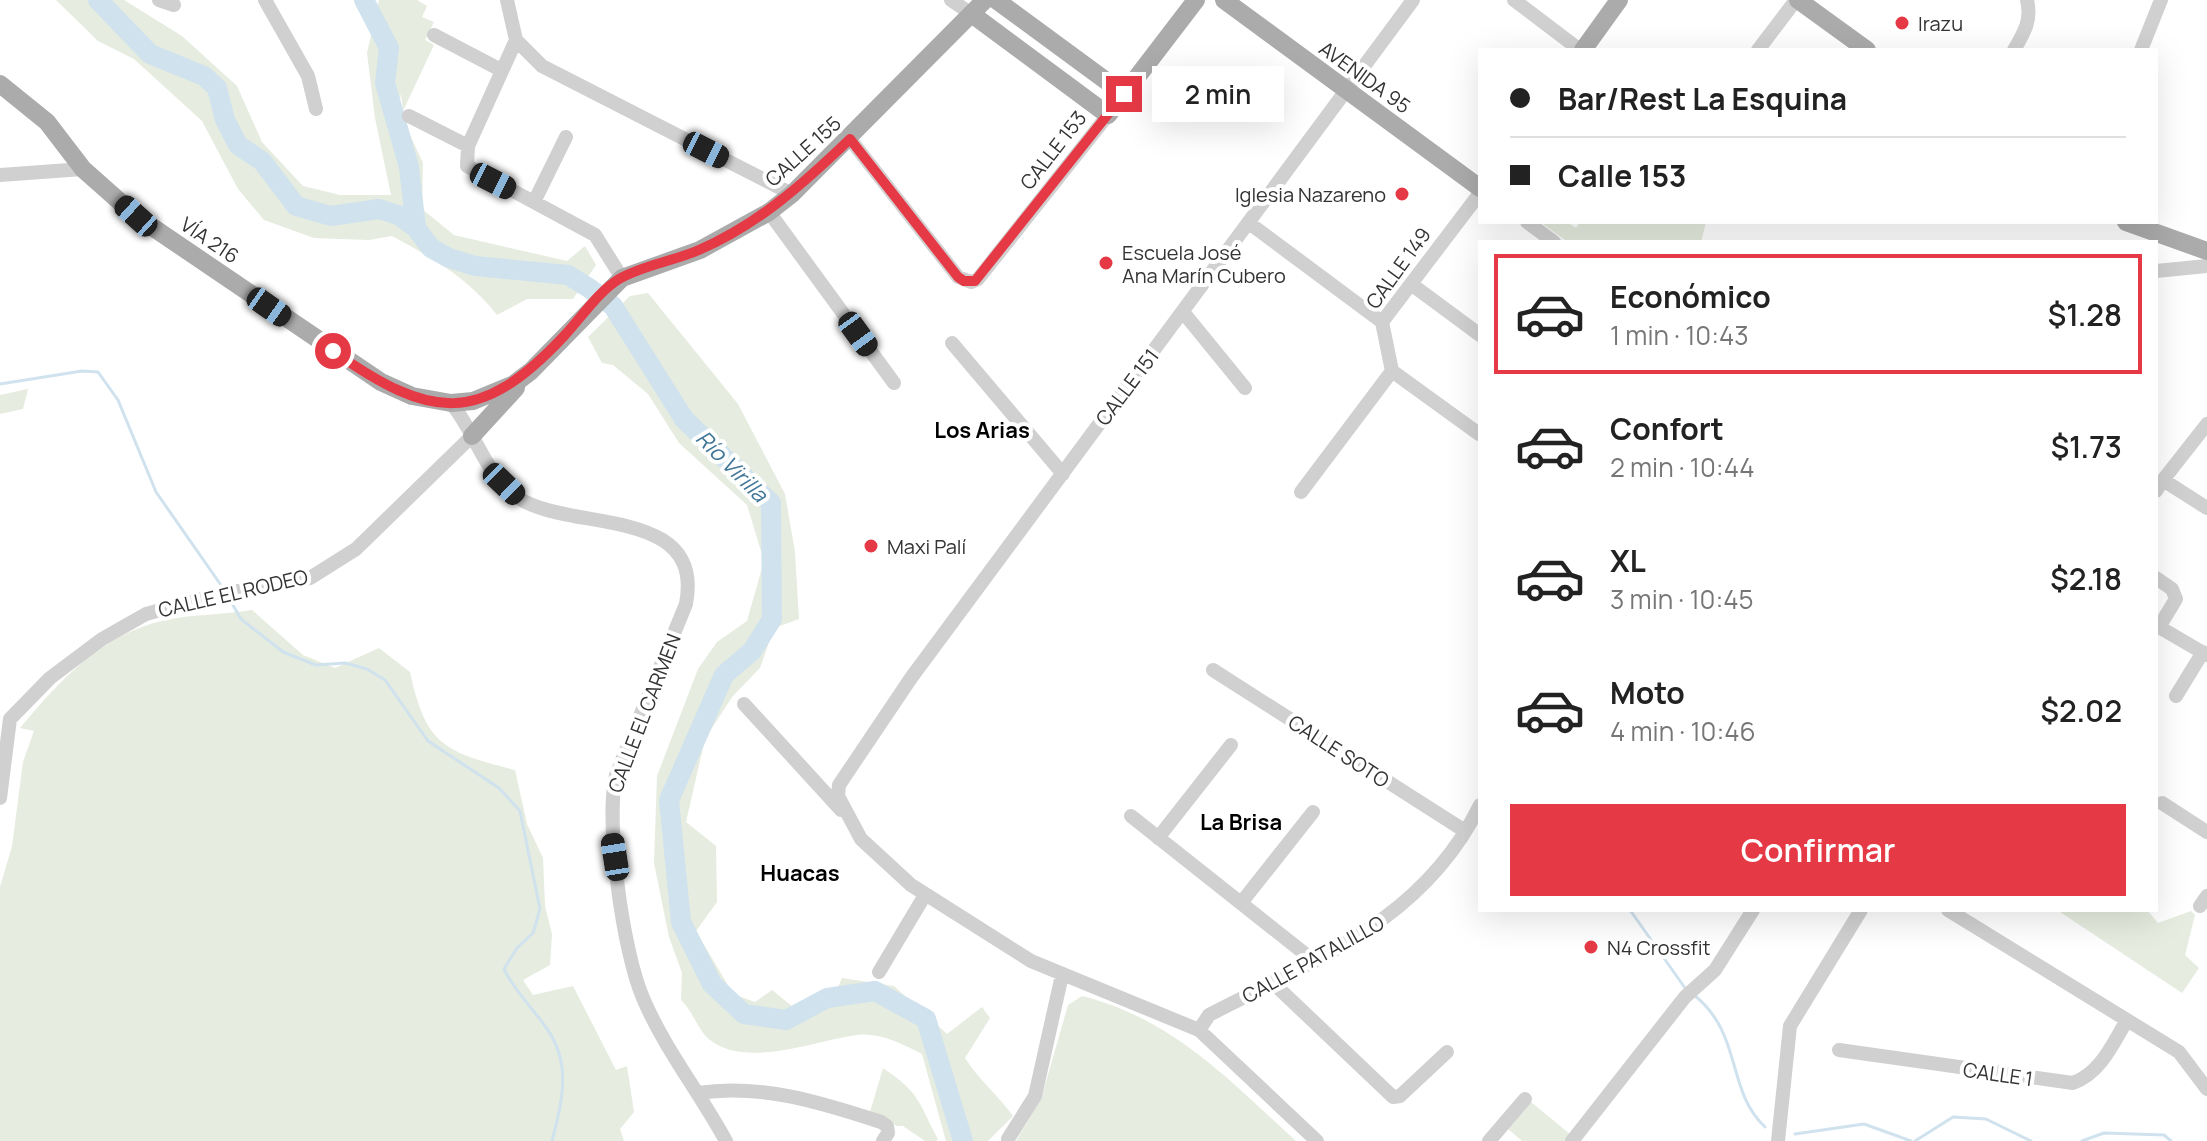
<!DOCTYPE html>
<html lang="es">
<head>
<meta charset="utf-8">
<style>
	body { margin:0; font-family:Manrope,sans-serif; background:#f6f6f6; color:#222; height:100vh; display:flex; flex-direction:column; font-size:30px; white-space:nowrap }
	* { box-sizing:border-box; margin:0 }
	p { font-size:26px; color:#767676 }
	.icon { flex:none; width:44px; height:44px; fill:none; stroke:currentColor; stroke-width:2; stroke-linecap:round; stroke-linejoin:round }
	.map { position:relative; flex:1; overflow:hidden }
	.panel { position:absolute; left:1478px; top:240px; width:680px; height:672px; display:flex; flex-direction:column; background:#fff; border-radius:0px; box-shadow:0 8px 32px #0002 }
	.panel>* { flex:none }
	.hud { position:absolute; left:1478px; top:48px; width:680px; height:176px; border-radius:0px; box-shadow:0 8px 32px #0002; display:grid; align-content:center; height:176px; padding:0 32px; background:#fff }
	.end { position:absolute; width:36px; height:36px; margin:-18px; border:10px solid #e63946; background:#fff; box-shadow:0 0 0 4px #fff }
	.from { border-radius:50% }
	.bubble { position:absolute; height:56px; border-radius:0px; background:#fff; box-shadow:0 8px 32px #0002; font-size:26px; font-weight:600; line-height:56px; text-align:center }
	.car { position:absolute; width:24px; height:48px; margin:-24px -12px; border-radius:10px; box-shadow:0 0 6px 2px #0007; background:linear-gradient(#222 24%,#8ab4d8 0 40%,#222 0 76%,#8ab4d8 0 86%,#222 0) }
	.hud b { display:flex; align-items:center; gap:28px; height:76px; font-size:30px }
	.hud b+b { border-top:2px solid #e0e0e0 }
	.hud i { width:20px; height:20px; background:#222 }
	ul { padding:14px 0 0; list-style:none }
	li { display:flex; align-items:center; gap:24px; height:120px; margin:0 16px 12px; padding:0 16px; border:4px solid transparent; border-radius:0px }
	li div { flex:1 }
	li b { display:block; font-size:30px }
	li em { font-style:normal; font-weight:600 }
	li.active { border-color:#e63946 }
	li>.icon { width:72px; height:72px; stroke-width:1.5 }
	.primary-button { display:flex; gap:16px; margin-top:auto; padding:16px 32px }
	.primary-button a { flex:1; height:92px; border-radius:0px; background:#e63946; color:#fff; font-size:32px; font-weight:600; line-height:92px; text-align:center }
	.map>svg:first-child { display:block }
	.green { fill:#e6ecdf }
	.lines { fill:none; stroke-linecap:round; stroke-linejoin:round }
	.stream { stroke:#cfe2ee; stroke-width:3 }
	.river { stroke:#cfe2ee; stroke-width:20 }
	.minor { stroke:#d0d0d0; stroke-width:14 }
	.major { stroke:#ababab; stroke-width:18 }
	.route { stroke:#e63946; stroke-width:10 }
	.poi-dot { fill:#e63946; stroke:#fff; stroke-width:3 }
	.labels { text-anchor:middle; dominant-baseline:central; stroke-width:8; stroke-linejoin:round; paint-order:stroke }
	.poi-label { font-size:20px; fill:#333; stroke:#fff; text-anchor:start }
	.street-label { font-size:20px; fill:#333; stroke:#fff }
	.neighbourhood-label { font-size:22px; font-weight:bold; fill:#000; stroke:#fff }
	.water-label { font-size:22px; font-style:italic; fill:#3f7597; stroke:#fff }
</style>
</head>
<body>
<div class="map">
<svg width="2207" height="1141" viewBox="0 0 2207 1141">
	<rect width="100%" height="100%" fill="#fff"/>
	<path class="green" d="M56,0H124L182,36L237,86L262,142L303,186L340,195H391L375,118L367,53L379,0H417L427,6L422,17L434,22L425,40L434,45L403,111L401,93L399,111L423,163L422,209L454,235L567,261L585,246L596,265L573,299H527L497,315C468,278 433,258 392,236L369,240L314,238L264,220L238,189L202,121L134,59L98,41Z
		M1540,222H1567L1576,228L1580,222H1706L1701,242H1568Z
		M648,293L738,404L785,494L795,552L799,619L774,628L760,668L732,697L705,739L686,822L716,846L717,902L696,931L733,994L755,1002L772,990L793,1007L832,1002L842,978L894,986L947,1034L982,1007L990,1018L965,1058C979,1080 998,1095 1013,1116L988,1141H946L922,1054C903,1044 879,1032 857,1035C817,1040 748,1069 710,1040C698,1031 693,1011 681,1000L682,973L669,937L654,863L657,776L698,669L717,642L747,621L764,561L747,505L679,443L648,394L613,365L602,363L588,337L630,296Z
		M28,389L23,409L0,414V395Z
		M252,610L303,655L335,668L379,648L410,672C426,747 446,752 515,770L527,824L543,858L545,906L552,934L550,965L523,980L533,995L573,986L616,1070L627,1066L634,1112L620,1129L624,1141H0V887L12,846L23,762L34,731L20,728C59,681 103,633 166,620C194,614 224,615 252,610Z
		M2057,910H2147L2158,923L2191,911L2195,915L2185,955L2199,968L2182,993Z
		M1082,996C1173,1019 1229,1080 1296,1141H1016L1041,1099L1068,1005Z
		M883,1068C921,1094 917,1100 938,1139L936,1141H925L903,1126H897L870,1112Z
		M1531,1102L1571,1135L1566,1141H1522L1508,1129Z"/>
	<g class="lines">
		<path class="stream" d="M0,384L82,371L98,372L118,400L156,492L223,588
			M230,600L241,619L283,652L316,665L345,663L367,669L385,680L428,741L499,788L520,811L540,909L533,933L517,948L504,969C515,992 531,1006 545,1026C572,1062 563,1100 552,1141
			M1630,910L1685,988
			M1694,995C1743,1034 1726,1091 1765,1127
			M1795,1134L1864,1124L1911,1141
			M1915,1141L1953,1117L1986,1119L2031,1141
			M2082,1141L2104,1133L2164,1135L2171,1141"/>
		<path class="river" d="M98,0L150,54L204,76L217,88L225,120L238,145L262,161L296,206L331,216L379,209L398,215L416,228L431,248L449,258L475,266L568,275L589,288L613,306L684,419L771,503L772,619L752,651L724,675L669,800L681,922L712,984L744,1014L786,1020L827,998L875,991L926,1019L963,1141
			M364,0L389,48L385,83L409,167L416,228"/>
		<path class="minor" d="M159,0L174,5
			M265,0L308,76L316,109
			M507,0L516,40L542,66L792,194
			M951,0L973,15
			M1514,0L1580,50
			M434,35L501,70
			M516,40L468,146L467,166L595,235L622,278
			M1758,50L1796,0
			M2014,50C2024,33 2032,20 2027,0
			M2141,50L2161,0
			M409,116L468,146
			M850,139L958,277L971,282L978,279L1108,115
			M0,175L83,169
			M534,202L566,137
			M769,212L894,383
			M1527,222L1554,242
			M1249,223L1382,322
			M2156,271L2207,266
			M1411,284L1480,335
			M1183,312L1245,388
			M952,343L1063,474
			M1392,371L1479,434
			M451,403C476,433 484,473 517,497C569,533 705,504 686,604L616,775C605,823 623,952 643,998C664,1048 700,1093 726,1141
			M2163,480L2207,424
			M2156,491L2163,480L2207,508
			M1301,492L1392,371L1382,322L1480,193
			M2156,578L2172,589L2176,599L2159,627L2207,655
			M1213,670L1465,831
			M2176,696L2203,652
			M744,704L841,810
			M0,798L10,719L50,678L102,639L146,614L211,596L310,578L356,549L472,436
			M2162,803L2207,832
			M1131,816L1314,961
			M1158,838L1231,745
			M1241,903L1313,812
			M2200,906L2207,896
			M1948,910L2179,1052L2207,1089
			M879,972L925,895
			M1272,982L1393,1097L1400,1096L1447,1052
			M1199,1030L1209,1015C1315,960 1424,920 1480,805
			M1839,1050L2073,1083C2101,1073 2113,1043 2127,1020
			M698,1093C760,1083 823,1103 881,1122L887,1126L888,1133L883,1141
			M1008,1139L1035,1096L1062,975
			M1317,1141L1199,1030L1031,961L911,885L861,839L838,796L839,785L911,678L1413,0
			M1489,1141L1525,1099
			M1572,1141L1685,997L1715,970L1753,910
			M1778,1141L1790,1026L1861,910"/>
		<path class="major" d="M996,0L1124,94
			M1224,0L1480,188
			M1798,0L1867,50
			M973,15L1108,115L1196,0
			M1583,50L1619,0
			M0,84L47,122L83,169L136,216L381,382L412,396L451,403L473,401L514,384L531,371L622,278L700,250L769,212L792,194L985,0
			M2126,222L2207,251
			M472,436L516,388"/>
	</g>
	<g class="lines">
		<path class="route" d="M333,351C431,420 480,426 564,336C581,318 599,291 619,279C643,265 674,261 699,250C759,224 804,183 850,139L958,277L964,281H975L1124,94"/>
	</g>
	<g class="poi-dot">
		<circle cx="1902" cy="23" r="8"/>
		<circle cx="1402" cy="194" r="8"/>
		<circle cx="1106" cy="263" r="8"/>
		<circle cx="871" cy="546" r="8"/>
		<circle cx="1591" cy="947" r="8"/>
	</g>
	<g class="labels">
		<g class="poi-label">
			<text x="1918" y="23">Irazu</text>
			<text x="1386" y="194" text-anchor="end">Iglesia Nazareno</text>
			<text x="1122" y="252">Escuela José<tspan x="1122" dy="23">Ana Marín Cubero</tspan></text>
			<text x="887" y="546">Maxi Palí</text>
			<text x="1607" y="947">N4 Crossfit</text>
		</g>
		<g class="street-label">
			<text transform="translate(1365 77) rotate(36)">AVENIDA 95</text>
			<text transform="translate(1053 150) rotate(-52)">CALLE 153</text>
			<text transform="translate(803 151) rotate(-42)">CALLE 155</text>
			<text transform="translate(210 240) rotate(34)">VÍA 216</text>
			<text transform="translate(1398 268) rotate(-54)">CALLE 149</text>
			<text transform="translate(1127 387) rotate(-53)">CALLE 151</text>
			<text transform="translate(233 593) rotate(-13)">CALLE EL RODEO</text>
			<text transform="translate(644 713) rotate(-69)">CALLE EL CARMEN</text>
			<text transform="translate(1339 751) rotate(33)">CALLE SOTO</text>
			<text transform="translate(1313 959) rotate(-29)">CALLE PATALILLO</text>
			<text transform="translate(1998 1074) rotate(8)">CALLE 1</text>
		</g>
		<g class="neighbourhood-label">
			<text x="982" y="430">Los Arias</text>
			<text x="1241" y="822">La Brisa</text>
			<text x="800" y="873">Huacas</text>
		</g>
		<g class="water-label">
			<text transform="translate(732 466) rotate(45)">Río Virilla</text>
		</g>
	</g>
</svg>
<i class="end from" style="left:333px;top:351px"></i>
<i class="end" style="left:1124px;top:94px"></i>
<div class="bubble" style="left:1152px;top:66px;width:132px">2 min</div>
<i class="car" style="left:706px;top:150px;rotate:117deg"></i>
<i class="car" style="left:493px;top:181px;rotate:117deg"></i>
<i class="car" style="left:136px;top:216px;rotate:312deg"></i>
<i class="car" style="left:269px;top:307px;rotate:125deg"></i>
<i class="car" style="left:858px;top:334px;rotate:144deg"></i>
<i class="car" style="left:504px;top:484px;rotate:134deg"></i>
<i class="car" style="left:615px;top:857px;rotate:351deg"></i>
<div class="hud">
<b><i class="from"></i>Bar/Rest La Esquina</b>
<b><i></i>Calle 153</b>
</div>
<section class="panel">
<ul>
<li class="active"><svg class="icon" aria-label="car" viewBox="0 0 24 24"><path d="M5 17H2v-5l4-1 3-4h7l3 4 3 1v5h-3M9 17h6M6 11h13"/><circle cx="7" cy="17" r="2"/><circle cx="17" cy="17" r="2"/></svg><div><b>Económico</b><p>1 min · 10:43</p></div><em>$1.28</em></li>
<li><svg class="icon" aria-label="car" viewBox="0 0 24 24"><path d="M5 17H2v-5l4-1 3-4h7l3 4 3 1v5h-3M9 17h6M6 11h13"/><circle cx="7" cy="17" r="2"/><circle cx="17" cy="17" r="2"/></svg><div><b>Confort</b><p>2 min · 10:44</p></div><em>$1.73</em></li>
<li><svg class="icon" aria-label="car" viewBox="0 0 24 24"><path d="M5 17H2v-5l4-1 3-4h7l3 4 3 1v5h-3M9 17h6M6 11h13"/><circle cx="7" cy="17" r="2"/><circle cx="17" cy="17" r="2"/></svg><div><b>XL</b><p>3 min · 10:45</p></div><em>$2.18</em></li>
<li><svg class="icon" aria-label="car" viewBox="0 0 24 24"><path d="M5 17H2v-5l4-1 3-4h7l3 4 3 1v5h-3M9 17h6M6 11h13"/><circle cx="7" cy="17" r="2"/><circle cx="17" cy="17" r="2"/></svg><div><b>Moto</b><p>4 min · 10:46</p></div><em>$2.02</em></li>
</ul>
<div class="primary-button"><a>Confirmar</a></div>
</section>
</div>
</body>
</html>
